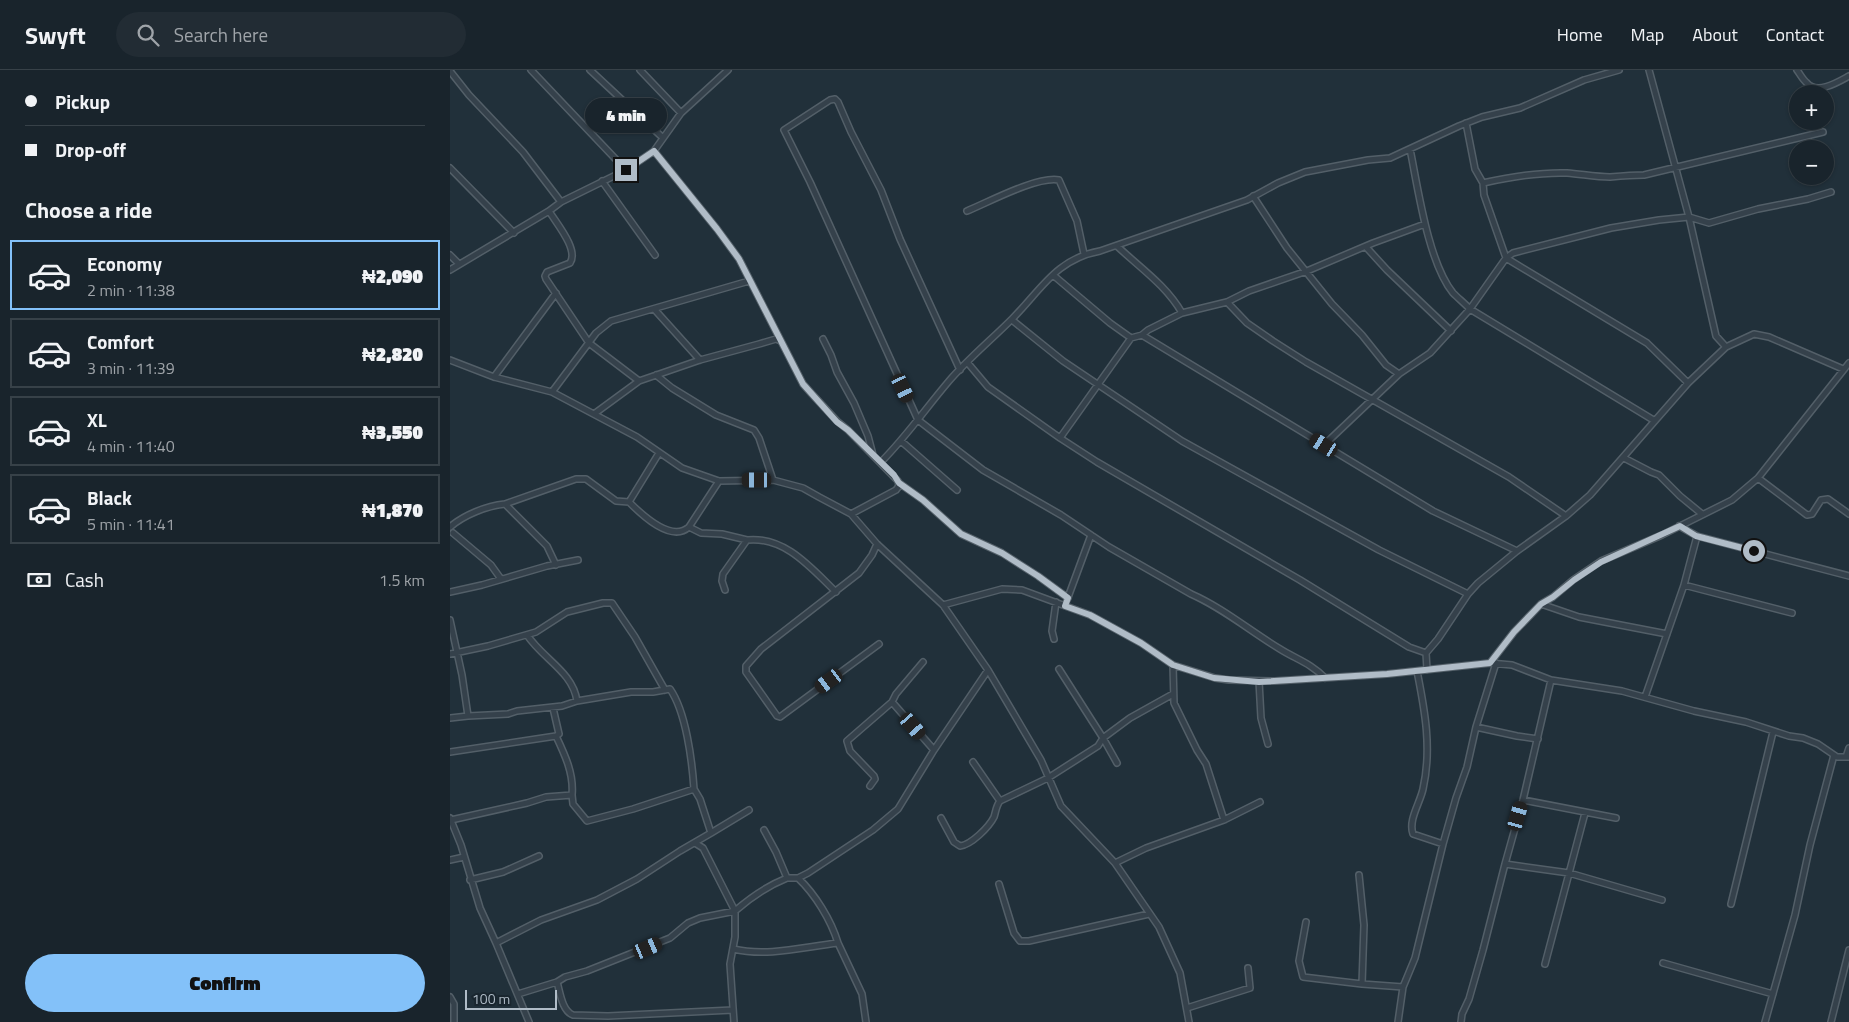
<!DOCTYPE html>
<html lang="en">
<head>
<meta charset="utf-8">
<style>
	body { margin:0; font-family:"Titillium Web",sans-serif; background:#222c34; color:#f1f3f6; height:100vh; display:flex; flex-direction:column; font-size:19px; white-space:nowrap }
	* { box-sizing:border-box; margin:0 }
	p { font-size:16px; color:#9fa4a9 }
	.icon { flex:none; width:28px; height:28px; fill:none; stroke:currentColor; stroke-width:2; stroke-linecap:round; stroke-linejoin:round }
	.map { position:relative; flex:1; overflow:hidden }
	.details { display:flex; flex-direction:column; background:#19242c; width:450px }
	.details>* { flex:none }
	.banner { display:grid; align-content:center; height:110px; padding:0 25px; background:#19242c }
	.fabs { position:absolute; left:1339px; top:15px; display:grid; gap:10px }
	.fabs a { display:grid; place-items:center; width:45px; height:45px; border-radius:50%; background:#19242c; box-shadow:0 1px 4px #0004,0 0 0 1px #374148; font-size:25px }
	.scale { position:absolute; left:15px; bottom:12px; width:92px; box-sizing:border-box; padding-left:5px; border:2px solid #b0bcc7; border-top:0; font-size:14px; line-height:18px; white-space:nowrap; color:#b0bcc7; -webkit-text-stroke:4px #1a262f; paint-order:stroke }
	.end { position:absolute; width:22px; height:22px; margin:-11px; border:6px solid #b0bcc7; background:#111; box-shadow:0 0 0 2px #111 }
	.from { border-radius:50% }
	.bubble { position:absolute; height:35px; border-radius:18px; background:#19242c; box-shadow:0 1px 4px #0004,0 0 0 1px #374148; font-size:16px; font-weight:800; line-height:35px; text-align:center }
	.car { position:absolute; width:15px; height:30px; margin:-15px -8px; border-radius:6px; box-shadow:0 0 4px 1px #0007; background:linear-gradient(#222 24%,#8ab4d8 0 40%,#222 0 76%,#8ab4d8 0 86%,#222 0) }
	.banner b { display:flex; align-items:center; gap:18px; height:48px; font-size:19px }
	.banner b+b { border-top:1px solid #374148 }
	.banner i { width:12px; height:12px; background:#f1f3f6 }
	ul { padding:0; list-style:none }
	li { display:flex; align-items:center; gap:15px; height:70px; margin:0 10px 8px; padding:0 15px; border:2px solid #374148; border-radius:0px }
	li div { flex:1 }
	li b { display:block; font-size:19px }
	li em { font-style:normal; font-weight:800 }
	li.active { border-color:#83c1f9 }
	li>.icon { width:45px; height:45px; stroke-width:1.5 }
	h2 { padding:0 25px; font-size:22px; line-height:60px }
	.pay { display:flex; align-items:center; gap:12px; height:55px; padding:0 25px; font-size:19px }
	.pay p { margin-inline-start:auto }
	.button { display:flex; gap:10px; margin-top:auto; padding:10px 25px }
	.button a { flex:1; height:58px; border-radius:30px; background:#83c1f9; color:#111; font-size:20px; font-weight:800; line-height:58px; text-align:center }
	header { display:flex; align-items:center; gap:30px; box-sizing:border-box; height:70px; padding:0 25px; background:#19242c; border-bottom:1px solid #374148 }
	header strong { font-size:24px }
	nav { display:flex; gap:28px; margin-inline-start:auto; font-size:18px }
	.search { width:350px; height:45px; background:#222c34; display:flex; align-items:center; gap:12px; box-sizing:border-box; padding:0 18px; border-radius:28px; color:#9fa4a9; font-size:19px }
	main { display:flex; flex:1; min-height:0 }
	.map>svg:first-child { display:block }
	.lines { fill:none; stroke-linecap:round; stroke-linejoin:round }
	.minor-casing { stroke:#535f68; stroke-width:8 }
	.minor { stroke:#35414b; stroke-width:5 }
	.route { stroke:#b0bcc7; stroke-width:6 }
</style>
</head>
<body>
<header>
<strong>Swyft</strong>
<div class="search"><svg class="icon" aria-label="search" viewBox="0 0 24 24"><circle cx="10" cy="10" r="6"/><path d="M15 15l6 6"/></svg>Search here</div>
<nav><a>Home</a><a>Map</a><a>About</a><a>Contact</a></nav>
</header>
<main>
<section class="details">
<div class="banner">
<b><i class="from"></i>Pickup</b>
<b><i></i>Drop-off</b>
</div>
<h2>Choose a ride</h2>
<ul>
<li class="active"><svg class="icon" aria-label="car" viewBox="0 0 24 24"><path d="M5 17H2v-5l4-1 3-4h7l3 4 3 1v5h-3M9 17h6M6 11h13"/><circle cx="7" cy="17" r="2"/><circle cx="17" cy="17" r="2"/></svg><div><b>Economy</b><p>2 min · 11:38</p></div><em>₦2,090</em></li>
<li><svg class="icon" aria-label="car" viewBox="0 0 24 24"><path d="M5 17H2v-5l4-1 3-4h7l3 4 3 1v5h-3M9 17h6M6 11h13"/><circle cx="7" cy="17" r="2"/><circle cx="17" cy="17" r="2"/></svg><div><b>Comfort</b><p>3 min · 11:39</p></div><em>₦2,820</em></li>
<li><svg class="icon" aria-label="car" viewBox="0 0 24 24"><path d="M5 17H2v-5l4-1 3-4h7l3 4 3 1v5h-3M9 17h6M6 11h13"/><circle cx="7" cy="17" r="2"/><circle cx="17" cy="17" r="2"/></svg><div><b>XL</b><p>4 min · 11:40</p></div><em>₦3,550</em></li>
<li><svg class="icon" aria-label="car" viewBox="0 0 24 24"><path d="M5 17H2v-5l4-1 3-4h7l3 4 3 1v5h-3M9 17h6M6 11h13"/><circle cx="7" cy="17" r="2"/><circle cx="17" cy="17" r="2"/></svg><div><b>Black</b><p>5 min · 11:41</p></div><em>₦1,870</em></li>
</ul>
<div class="pay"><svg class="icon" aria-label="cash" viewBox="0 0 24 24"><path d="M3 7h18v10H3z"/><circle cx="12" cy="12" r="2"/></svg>Cash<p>1.5 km</p></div>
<div class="button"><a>Confirm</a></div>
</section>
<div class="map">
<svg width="1399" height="952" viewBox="0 0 1399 952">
	<rect width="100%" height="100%" fill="#21303a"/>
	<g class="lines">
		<g class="minor-casing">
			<path id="minor" d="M81,0L176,100
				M140,0L212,67
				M190,0L231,43
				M1199,0L1239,147L1266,266L1276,277
				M1347,0C1350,4 1353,10 1357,13C1367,25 1388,12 1399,6
				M0,1L19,25L73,82L111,132L99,141L0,200
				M1016,53L1025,99L1033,113L1034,125L1056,188L1197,273L1238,313
				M960,79C968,118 978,192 1003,223C1008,228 1014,233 1020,239L1205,351
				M204,81L267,159L289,189L331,271
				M0,98L64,163
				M152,111L205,185
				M1033,113C1060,107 1089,102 1117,103C1131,104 1146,107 1160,107C1171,106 1183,105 1194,105L1373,62
				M803,126L837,178L882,234L912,265L936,295L949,304
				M111,132L176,100L204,81L231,43L278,0
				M99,141C107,154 129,180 120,193L97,202L95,206L96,209L139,273L189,311
				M517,141C539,132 587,106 609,110L627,151L634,184
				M667,176C689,197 716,215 732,243
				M916,177L937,200L1001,261
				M0,185L9,194
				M603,205L660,253L681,268
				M777,232L797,253L823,271L856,292L1059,407L1116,446
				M205,240L250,290
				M562,250L613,291L732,371L929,480L1018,524
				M692,265L983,441L1067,481
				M373,269L381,285L387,302L404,333L418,366L423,385
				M0,290L44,307L102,322L187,367L232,398L269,411L323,410L353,418L369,427L401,444L427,474L493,535L538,600L591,690L611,736L665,793L709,857L730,903L739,952
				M517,292L538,317L610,368L647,392L850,510L959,577L976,583
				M510,300L450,169L431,120L401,62L388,32L385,29L380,30L334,60L360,112L468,350L533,400L611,445L659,477L741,524C773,538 800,561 830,579C846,589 862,594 875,608
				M206,305L222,318L266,345L304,360L309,368L323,410
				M44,307L106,223
				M102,322L146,263L161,251L299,211
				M144,344L189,311L250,290L309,274L326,269L331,271L353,314L361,323L387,351L398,360L448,411L449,416L446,420L401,444
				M610,368L681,268L692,265L698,260L732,243L777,232L799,221L857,201L923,173L975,154
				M451,371L507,420
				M874,375L949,304L980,283L1020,239L1056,188L1063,183L1161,158L1209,150L1239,147L1259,153L1308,139L1358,129L1381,122
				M1174,388L1201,402L1209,405L1230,426L1252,444
				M431,392C456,367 476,338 499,311C518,289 541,270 562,249C591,220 606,189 650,181L797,130L828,113L855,102L918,90L940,88L1009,56L1032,47L1070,38L1134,10L1169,0
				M1308,408L1357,445L1362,444L1371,430L1378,429L1399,444
				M449,413L473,430L511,464L552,483L588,506L618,528
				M179,432C192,445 221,473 239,457L251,463L272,464L297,470L273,504L272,511L275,520
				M55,434L126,409H136L166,431L179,432L209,383
				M1229,456L1247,466L1399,506
				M0,457C14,445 36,436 55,434L97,476L106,495
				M239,457L269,411
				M3,463L41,495L51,509
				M297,470C335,466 361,498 386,522
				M427,474L422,485L409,503L311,579L296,596V602L327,646L330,647L429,574
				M1234,515L1342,543
				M0,522L32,515L97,496L128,490
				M617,530L641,465
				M1091,534L1129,547L1217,564
				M493,535L552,519L572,520L640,545L691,573L723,595L765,608L779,610L825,611L937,604L1040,593L1062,595L1101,610L1172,621L1244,641L1296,652L1339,666L1353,668L1368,674L1387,687H1399
				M0,550L12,605L18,646
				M77,565C93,589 123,602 127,631
				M604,569L602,561L606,532
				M976,583L988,569L1018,524L1028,513L1067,481L1116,446L1140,425L1238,313L1276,277L1304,264L1319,267L1393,299
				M976,583L977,600
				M0,584L38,576L86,562L117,542L153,533H162L185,567L215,620
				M473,592L446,624L442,632L484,680
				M1040,593L1064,562L1091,534L1103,527L1123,510L1151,491L1212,465L1282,430L1308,408L1399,293
				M723,595L724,633L747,680L756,694L774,750
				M967,601C975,641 982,679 973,719C970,733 958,750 963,764L993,774
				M809,611L811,648L818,674
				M1195,627L1234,515L1247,466
				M0,648L18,646L58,644L67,641L112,636L127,631L181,622H203L220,619C236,642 242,690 244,719
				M1026,657L1067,666L1088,669
				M0,682L106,666L109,664L103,638
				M1396,687L1399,678
				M523,692L550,731
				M667,693L653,668L680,648L723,624
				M420,716L425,709L424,706L400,681L397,671L442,632
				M1073,730L1166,748
				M0,748L11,775L30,838L46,873L79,952
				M491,748L504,772L510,776C521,775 539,757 544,747C546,741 546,736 550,731L598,708L648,676L653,668L609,599
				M1,750L77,733L96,727L122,725C124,704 115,685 106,666
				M261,763L299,740
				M0,790L14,787
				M665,793L696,778L774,750L810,732
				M1055,794L1119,803L1212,830
				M909,805L914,855L912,914
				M337,808H348L358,803L423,760L448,739L484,680L538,600
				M348,808C365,824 381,850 388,873
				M20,810L53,802L89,786
				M549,814L564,863L570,871H579L699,844
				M1281,834L1323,662
				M856,852L849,891L853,907L912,914L953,917
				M46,873L91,850L147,830L187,809L230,781L261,763L250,729L244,719L183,739L137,751L123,734L122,725
				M283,879C318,887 353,877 388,873L412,924L416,952
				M1213,893L1323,924
				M1095,894L1135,743
				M107,912L115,907L137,901L220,868L238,853L250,848L285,841L253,778L245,773
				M68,924L107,912C110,922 112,941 123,945L158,946L283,940
				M0,927L4,934V952
				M737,938L800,918L798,898
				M284,952L280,894L285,867V841C301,827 317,816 337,808L326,782L314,760
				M948,952L953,917L965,888L993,774L1006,728L1017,697L1026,657L1046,593
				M1011,952L1012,944L1019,929L1033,880L1055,794L1073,730L1101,610
				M1315,952L1345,845L1360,775L1384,685
				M1381,952L1399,880"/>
		</g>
		<use href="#minor" class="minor"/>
	</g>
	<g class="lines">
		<path class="route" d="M176,100L204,81L267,159L289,189L353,314L387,352L398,360L444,405L449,413L473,430L511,464L552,483L588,506L618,528L615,536L640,545L691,573L723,595L764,608L809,612L937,604L1040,593L1064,562L1091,534L1103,527L1124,510L1151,492L1230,456L1246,466L1304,481"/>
	</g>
</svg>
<div class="fabs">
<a>+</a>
<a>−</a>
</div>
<div class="scale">100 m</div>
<i class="end from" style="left:1304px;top:481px"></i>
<i class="end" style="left:176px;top:100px"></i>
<div class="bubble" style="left:135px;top:28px;width:82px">4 min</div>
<i class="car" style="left:453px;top:318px;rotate:155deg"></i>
<i class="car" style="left:874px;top:375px;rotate:301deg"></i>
<i class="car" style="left:307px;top:410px;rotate:270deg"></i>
<i class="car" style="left:379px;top:611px;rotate:234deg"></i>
<i class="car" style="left:463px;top:656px;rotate:139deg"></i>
<i class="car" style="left:1068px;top:746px;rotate:16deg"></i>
<i class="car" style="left:198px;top:878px;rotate:67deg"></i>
</div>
</main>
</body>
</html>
